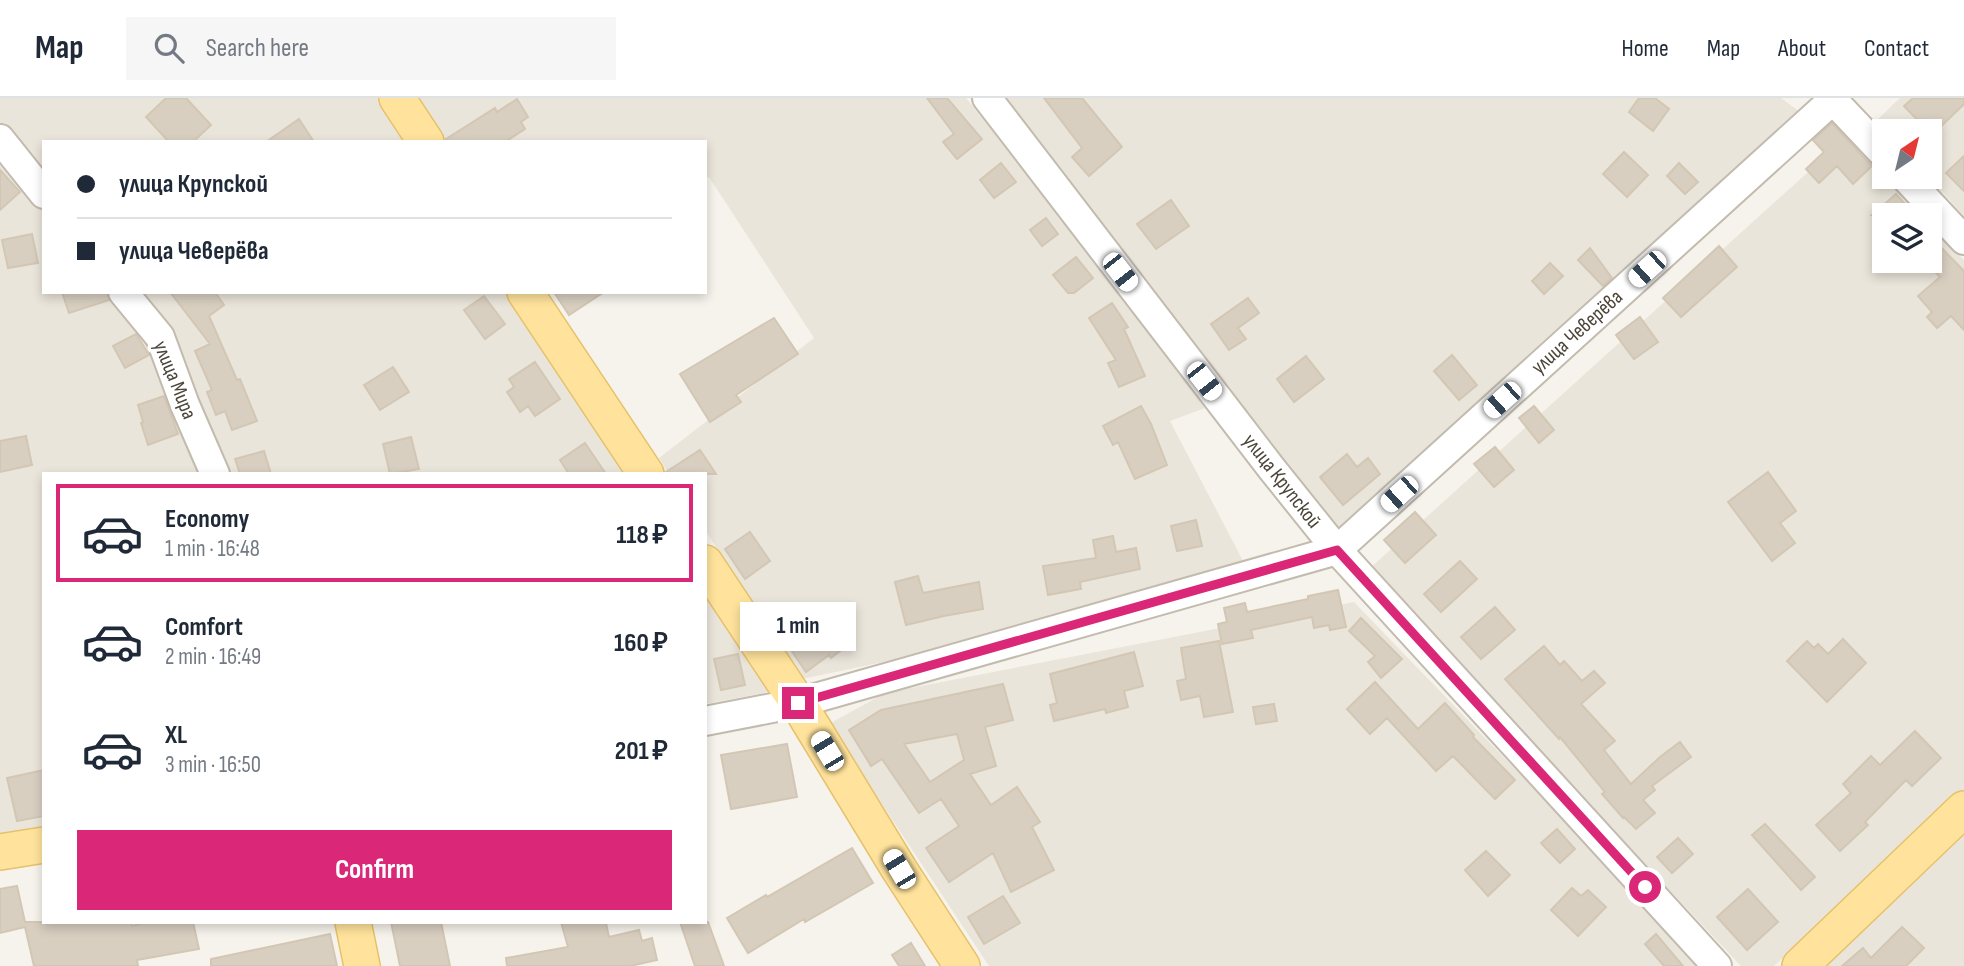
<!DOCTYPE html>
<html lang="en">
<head>
<meta charset="utf-8">
<style>
	body { margin:0; font-family:"Sofia Sans Condensed",sans-serif; background:#f6f6f7; color:#1f2937; height:100vh; display:flex; flex-direction:column; font-size:26px; white-space:nowrap }
	* { box-sizing:border-box; margin:0 }
	p { font-size:23px; color:#747a83 }
	.icon { flex:none; width:38px; height:38px; fill:none; stroke:currentColor; stroke-width:2; stroke-linecap:round; stroke-linejoin:round }
	.map { position:relative; flex:1; overflow:hidden }
	.panel { position:absolute; left:42px; top:374px; width:665px; height:452px; display:flex; flex-direction:column; background:#fff; border-radius:0px; box-shadow:0 4px 10px #0003 }
	.panel>* { flex:none }
	.hud { position:absolute; left:42px; top:42px; width:665px; height:154px; border-radius:0px; box-shadow:0 4px 10px #0003; display:grid; align-content:center; height:154px; padding:0 35px; background:#fff }
	.needle { width:46px; rotate:35deg }
	.fabs { position:absolute; left:1872px; top:21px; display:grid; gap:14px }
	.fabs a { display:grid; place-items:center; width:70px; height:70px; border-radius:0px; background:#fff; box-shadow:0 4px 10px #0003; font-size:35px }
	.end { position:absolute; width:32px; height:32px; margin:-16px; border:9px solid #db2777; background:#fff; box-shadow:0 0 0 4px #fff }
	.from { border-radius:50% }
	.bubble { position:absolute; height:49px; border-radius:0px; background:#fff; box-shadow:0 4px 10px #0003; font-size:23px; font-weight:700; line-height:49px; text-align:center }
	.car { position:absolute; width:21px; height:42px; margin:-21px -10px; border-radius:9px; box-shadow:0 0 5px 2px #0007; background:linear-gradient(#fff 24%,#345 0 40%,#fff 0 76%,#345 0 86%,#fff 0) }
	.hud b { display:flex; align-items:center; gap:24px; height:66px; font-size:26px }
	.hud b+b { border-top:2px solid #e0e1e3 }
	.hud i { width:18px; height:18px; background:#1f2937 }
	ul { padding:12px 0 0; list-style:none }
	li { display:flex; align-items:center; gap:21px; height:98px; margin:0 14px 10px; padding:0 21px; border:4px solid transparent; border-radius:0px }
	li div { flex:1 }
	li b { display:block; font-size:26px }
	li em { font-style:normal; font-weight:700 }
	li.active { border-color:#db2777 }
	li>.icon { width:63px; height:63px; stroke-width:1.5 }
	.action { display:flex; gap:14px; margin-top:auto; padding:14px 35px }
	.action a { flex:1; height:80px; border-radius:0px; background:#db2777; color:#fff; font-size:28px; font-weight:700; line-height:80px; text-align:center }
	header { display:flex; align-items:center; gap:42px; box-sizing:border-box; height:98px; padding:0 35px; background:#fff; border-bottom:2px solid #e0e1e3 }
	header strong { font-size:33px }
	nav { display:flex; gap:38px; margin-inline-start:auto; font-size:24px }
	.search { width:490px; height:63px; background:#f6f6f7; display:flex; align-items:center; gap:18px; box-sizing:border-box; padding:0 24px; border-radius:0px; color:#747a83; font-size:26px }
	.map>svg:first-child { display:block }
	.residential { fill:#eae5da }
	.building { fill:#d8cfc1; stroke:#d3c7b4; stroke-width:2; fill-rule:evenodd }
	.lines { fill:none; stroke-linecap:round; stroke-linejoin:round }
	.minor-casing { stroke:#c2bbae; stroke-width:32 }
	.major-casing { stroke:#e6c16a; stroke-width:38 }
	.minor { stroke:#fff; stroke-width:28 }
	.major { stroke:#ffe39c; stroke-width:35 }
	.route { stroke:#db2777; stroke-width:9 }
	.labels { text-anchor:middle; dominant-baseline:central; stroke-width:7; stroke-linejoin:round; paint-order:stroke }
	.street-label { font-size:21px; fill:#4b4439; stroke:#fff }
</style>
</head>
<body>
<header>
<strong>Map</strong>
<div class="search"><svg class="icon" aria-label="search" viewBox="0 0 24 24"><circle cx="10" cy="10" r="6"/><path d="M15 15l6 6"/></svg>Search here</div>
<nav><a>Home</a><a>Map</a><a>About</a><a>Contact</a></nav>
</header>
<div class="map">
<svg width="1964" height="868" viewBox="0 0 1964 868">
	<rect width="100%" height="100%" fill="#f6f3ec"/>
	<path class="residential" d="M0,0H378L407,44H44V85L0,34Z
		M406,0H966L1089,155L1205,310L1170,323L1255,486L802,581L705,432V376H669L659,360L814,240L709,79L705,81V44H435Z
		M1003,0H1781L1800,14L1354,457Z
		M1900,0H1964V118L1929,79L1930,33H1888L1878,21Z
		M1850,36L1885,75V79H1888L1923,117H1885V163H1930V125L1964,162V692L1774,868H1741L1368,472Z
		M0,50L44,105V194H116L152,239L206,376H44V734L0,742Z
		M137,194H506L626,376H223Z
		M705,497L769,594L705,606Z
		M1354,504L1705,868H989L829,626L885,595Z
		M1964,737V868H1820L1930,770Z"/>
	<path class="building" d="M166,0H186L211,27L193,44H169L146,19Z
		M927,0H947L982,41L957,61L943,44L954,36Z
		M1044,0H1082L1122,49L1089,78L1072,59L1082,50Z
		M1639,0H1655L1669,11L1653,33L1629,14Z
		M1913,0H1964V6L1932,37L1930,33H1928L1904,8Z
		M517,1L528,19L521,24L525,31L505,44H446V41L495,10L497,14Z
		M299,21L314,44H266Z
		M1832,25L1872,68L1853,86L1837,68L1819,85L1806,71L1824,54L1813,42Z
		M1624,54L1648,77L1627,99L1603,76Z
		M1964,58V93L1946,75Z
		M1001,65L1016,84L994,100L980,82Z
		M1679,65L1698,84L1685,96L1667,78Z
		M0,72L20,94L0,112Z
		M1896,96L1915,117H1872Z
		M1171,102L1189,128L1156,151L1137,126Z
		M1046,120L1058,136L1042,148L1030,132Z
		M32,136L38,165L8,170L2,142Z
		M1930,138L1964,173V232L1951,218L1937,230L1927,219L1932,214L1918,198L1940,179L1930,169Z
		M1719,148L1737,169L1681,219L1663,200Z
		M1590,150L1612,180L1603,188L1578,162Z
		M1076,159L1093,180L1074,195H1068L1053,177Z
		M1550,165L1563,178L1544,196L1532,183Z
		M62,194H107L109,202L69,215Z
		M170,194H215L224,207L209,218L237,282L240,281L257,323L232,332L225,313L216,317L207,294L212,292L195,253L210,246Z
		M554,194H604L569,217Z
		M484,198L505,226L485,241L464,212Z
		M1248,200L1259,215L1238,230L1246,241L1229,252L1211,226Z
		M1112,205L1128,229L1124,231L1145,278L1119,289L1108,265L1116,262L1089,220Z
		M1640,219L1658,244L1634,261L1616,237Z
		M774,220L798,256L736,297L741,304L710,324L680,276Z
		M136,236L149,257L125,270L113,248Z
		M1452,257L1477,287L1459,302L1434,273Z
		M1306,258L1324,281L1294,304L1277,281Z
		M535,264L560,301L535,318L528,308L520,314L507,294L514,289L509,281Z
		M393,269L409,294L380,312L364,287Z
		M164,298L178,336L148,347L141,325L143,324L138,307Z
		M1141,308L1151,326L1167,367L1135,381L1118,344L1113,347L1103,328Z
		M1534,308L1554,332L1539,345L1519,320Z
		M26,338L32,367L0,374V343Z
		M411,339L419,371L390,376L383,346Z
		M585,345L606,376H569L560,362Z
		M1495,349L1514,372L1494,389L1474,366Z
		M700,352L716,376H666V374Z
		M264,353L271,376H240L235,361Z
		M1347,356L1357,369L1368,360L1380,376L1343,407L1320,379Z
		M1768,374L1796,413L1780,425L1795,445L1772,463L1728,404Z
		M1415,414L1436,437L1405,465L1384,442Z
		M1196,422L1202,448L1177,453L1171,428Z
		M750,434L770,463L745,481L725,451Z
		M1113,438L1116,454L1136,450L1140,471L1080,484L1081,491L1048,497L1043,468L1096,460L1093,442Z
		M1460,463L1477,481L1441,514L1424,496Z
		M918,478L923,495L979,484L983,511L944,518L906,527L895,484Z
		M1338,492L1346,529L1330,532L1329,527L1314,530L1312,519L1251,532L1253,540L1222,546L1218,526L1227,524L1224,510L1245,505L1247,514L1308,501V498Z
		M1495,509L1515,532L1481,561L1461,539Z
		M1361,520L1402,561L1381,580L1368,564L1375,558L1349,533Z
		M797,522L806,535L825,522L844,550L831,560L829,557L806,574L779,534Z
		M1843,541L1866,565L1827,604L1787,563L1807,543L1814,550L1818,546L1828,556Z
		M1219,543L1233,614L1204,619L1200,598L1181,602L1177,583L1186,581L1181,550Z
		M1544,548L1560,567L1564,563L1582,583L1594,573L1605,585L1581,606L1615,643L1604,652L1631,686L1660,659L1680,644L1691,659L1652,688L1655,692L1643,702L1655,715L1636,731L1624,719L1623,720L1602,696L1605,694L1560,639L1559,641L1505,581Z
		M1134,554L1143,588L1124,593L1128,609L1106,615L1105,611L1054,623L1050,607L1057,605L1050,576Z
		M738,556L745,587L721,592L714,561Z
		M1375,584L1418,631L1445,605L1474,637L1473,639L1515,682L1495,701L1453,658L1436,673L1387,620L1370,636L1347,611Z
		M1003,586L1013,622L985,629L996,668L970,676L991,707L1017,689L1040,724L1032,729L1054,772L1011,794L993,755L949,784L926,750L959,728L941,701L919,715L882,661L871,668L849,632L881,612ZM957,636L964,662L930,684L904,646Z
		M1274,606L1277,623L1256,626L1253,609Z
		M1915,633L1941,660L1912,688L1906,682L1865,724L1868,727L1840,753L1816,727L1851,695L1843,686L1871,658L1880,667Z
		M787,646L797,699L731,711L721,657Z
		M44,672V718L17,723L7,680Z
		M1765,726L1815,779L1801,792L1752,737Z
		M1557,731L1575,751L1560,765L1541,745Z
		M1678,740L1693,756L1672,775L1657,759Z
		M852,750L873,785L805,824L804,821L748,855L727,820L766,797L767,799Z
		M1486,753L1510,777L1488,798L1465,772Z
		M17,788L25,824H131L132,828L147,824H193L199,851L137,862L138,868H34L25,829L0,835V791Z
		M1572,790L1581,798L1588,792L1606,809L1578,838L1551,812Z
		M1748,791L1778,824L1747,852L1717,819Z
		M1003,798L1020,825L984,846L968,819Z
		M391,824H441L450,868H400Z
		M561,824L606,825L609,839L639,832L642,843L652,840L657,862L630,868H507L506,860L568,849Z
		M680,824H708L724,868H695Z
		M1902,829L1924,850L1906,868H1842L1863,850L1871,860Z
		M330,836L337,868H211V861Z
		M1656,836L1683,868H1664L1645,846Z
		M911,845L925,868H899L892,857Z"/>
	<g class="lines">
		<g class="minor-casing">
			<path id="minor" d="M987,0L1272,371L1337,452L1717,868
				M1831,0L1885,57
				M0,41L44,96
				M1905,79L1964,142
				M123,194L160,239L185,307L215,376
				M705,623L798,605L1337,452L1835,0"/>
		</g>
		<g class="major-casing">
			<path id="major" d="M397,0L426,44
				M525,194L646,376
				M705,465L798,605L899,771L962,868
				M0,754L44,747
				M353,824L362,868
				M1800,868L1964,711"/>
		</g>
		<use href="#minor" class="minor"/>
		<use href="#major" class="major"/>
	</g>
	<g class="lines">
		<path class="route" d="M798,605L1337,452L1645,789"/>
	</g>
	<g class="labels">
		<g class="street-label">
			<text transform="translate(1577 234) rotate(-42)">улица Чеверёва</text>
			<text transform="translate(175 282) rotate(68)">улица Мира</text>
			<text transform="translate(1282 383) rotate(52)">улица Крупской</text>
		</g>
	</g>
</svg>
<div class="fabs">
<a><svg class="needle" viewBox="-14 -14 28 28"><path d="M0-13l5 13h-10z" fill="#e53935"/><path d="M0 13l5-13h-10z" fill="#747a83"/></svg></a>
<a><svg class="icon" aria-label="layers" viewBox="0 0 24 24"><path d="M12 4l9 5-9 5-9-5zM3 14l9 5 9-5"/></svg></a>
</div>
<i class="end from" style="left:1645px;top:789px"></i>
<i class="end" style="left:798px;top:605px"></i>
<div class="bubble" style="left:740px;top:504px;width:116px">1 min</div>
<i class="car" style="left:1647px;top:171px;rotate:228deg"></i>
<i class="car" style="left:1120px;top:174px;rotate:142deg"></i>
<i class="car" style="left:1204px;top:283px;rotate:142deg"></i>
<i class="car" style="left:1502px;top:302px;rotate:228deg"></i>
<i class="car" style="left:1399px;top:396px;rotate:228deg"></i>
<i class="car" style="left:827px;top:653px;rotate:329deg"></i>
<i class="car" style="left:899px;top:771px;rotate:329deg"></i>
<div class="hud">
<b><i class="from"></i>улица Крупской</b>
<b><i></i>улица Чеверёва</b>
</div>
<section class="panel">
<ul>
<li class="active"><svg class="icon" aria-label="car" viewBox="0 0 24 24"><path d="M5 17H2v-5l4-1 3-4h7l3 4 3 1v5h-3M9 17h6M6 11h13"/><circle cx="7" cy="17" r="2"/><circle cx="17" cy="17" r="2"/></svg><div><b>Economy</b><p>1 min · 16:48</p></div><em>118 ₽</em></li>
<li><svg class="icon" aria-label="car" viewBox="0 0 24 24"><path d="M5 17H2v-5l4-1 3-4h7l3 4 3 1v5h-3M9 17h6M6 11h13"/><circle cx="7" cy="17" r="2"/><circle cx="17" cy="17" r="2"/></svg><div><b>Comfort</b><p>2 min · 16:49</p></div><em>160 ₽</em></li>
<li><svg class="icon" aria-label="car" viewBox="0 0 24 24"><path d="M5 17H2v-5l4-1 3-4h7l3 4 3 1v5h-3M9 17h6M6 11h13"/><circle cx="7" cy="17" r="2"/><circle cx="17" cy="17" r="2"/></svg><div><b>XL</b><p>3 min · 16:50</p></div><em>201 ₽</em></li>
</ul>
<div class="action"><a>Confirm</a></div>
</section>
</div>
</body>
</html>
